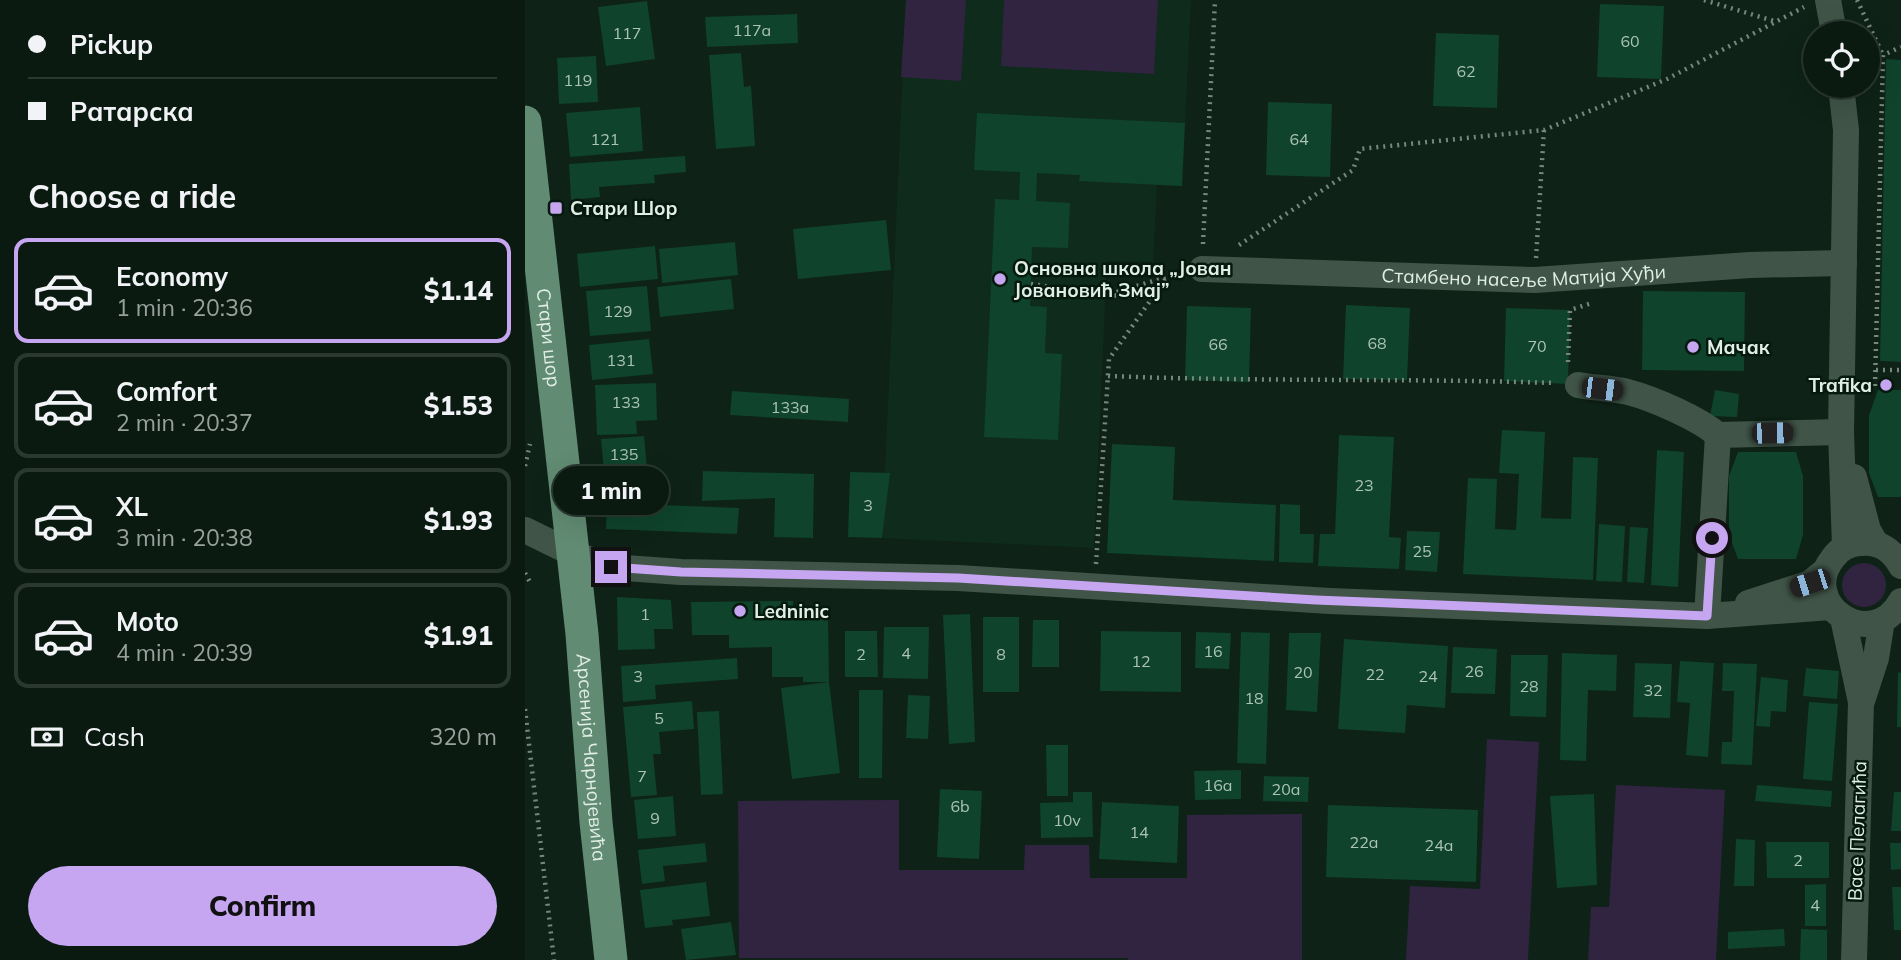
<!DOCTYPE html>
<html lang="en">
<head>
<meta charset="utf-8">
<style>
	body { margin:0; font-family:Mulish,sans-serif; background:#13231a; color:#f1f3f6; height:100vh; display:flex; flex-direction:column; font-size:26px; white-space:nowrap }
	* { box-sizing:border-box; margin:0 }
	p { font-size:23px; color:#99a19f }
	.icon { flex:none; width:38px; height:38px; fill:none; stroke:currentColor; stroke-width:2; stroke-linecap:round; stroke-linejoin:round }
	.map { position:relative; flex:1; overflow:hidden }
	.side { display:flex; flex-direction:column; background:#0a1a11; width:525px }
	.side>* { flex:none }
	.top-card { display:grid; align-content:center; height:154px; padding:0 28px; background:#0a1a11 }
	.tools { position:absolute; left:1278px; top:21px; display:grid; gap:14px }
	.tools a { display:grid; place-items:center; width:77px; height:77px; border-radius:50%; background:#0a1a11; box-shadow:0 7px 28px #0002,0 0 0 2px #2a3831; font-size:35px }
	.end { position:absolute; width:32px; height:32px; margin:-16px; border:9px solid #c6a6f0; background:#111; box-shadow:0 0 0 4px #111 }
	.from { border-radius:50% }
	.bubble { position:absolute; height:49px; border-radius:24px; background:#0a1a11; box-shadow:0 7px 28px #0002,0 0 0 2px #2a3831; font-size:23px; font-weight:800; line-height:49px; text-align:center }
	.car { position:absolute; width:21px; height:42px; margin:-21px -10px; border-radius:9px; box-shadow:0 0 5px 2px #0007; background:linear-gradient(#222 24%,#8ab4d8 0 40%,#222 0 76%,#8ab4d8 0 86%,#222 0) }
	.top-card b { display:flex; align-items:center; gap:24px; height:66px; font-size:26px }
	.top-card b+b { border-top:2px solid #2a3831 }
	.top-card i { width:18px; height:18px; background:#f1f3f6 }
	ul { padding:0; list-style:none }
	li { display:flex; align-items:center; gap:21px; height:105px; margin:0 14px 10px; padding:0 14px; border:4px solid #2a3831; border-radius:14px }
	li div { flex:1 }
	li b { display:block; font-size:26px }
	li em { font-style:normal; font-weight:800 }
	li.on { border-color:#c6a6f0 }
	li>.icon { width:63px; height:63px; stroke-width:1.5 }
	h2 { padding:0 28px; font-size:32px; line-height:84px }
	.pay { display:flex; align-items:center; gap:18px; height:77px; padding:0 28px; font-size:26px }
	.pay p { margin-inline-start:auto }
	.cta { display:flex; gap:14px; margin-top:auto; padding:14px 28px }
	.cta a { flex:1; height:80px; border-radius:42px; background:#c6a6f0; color:#111; font-size:28px; font-weight:800; line-height:80px; text-align:center }
	main { display:flex; flex:1; min-height:0 }
	.map>svg:first-child { display:block }
	.built { fill:#0e2b1c }
	.green { fill:#302440 }
	.building { fill:#0f432b }
	.lines { fill:none; stroke-linecap:round; stroke-linejoin:round }
	.path { stroke:#77877e; stroke-width:4.5; stroke-dasharray:2 5; stroke-linecap:butt }
	.minor { stroke:#405448; stroke-width:26 }
	.major { stroke:#618b72; stroke-width:33 }
	.route { stroke:#c6a6f0; stroke-width:9 }
	.poi-dot { fill:#c6a6f0; stroke:#05190e; stroke-width:2.5 }
	.labels { text-anchor:middle; dominant-baseline:central; stroke-width:5; stroke-linejoin:round; paint-order:stroke }
	.number-label { font-size:16px; fill:#acc3b7 }
	.poi-label { font-size:19px; font-weight:bold; fill:#e1eee6; stroke:#05190e; text-anchor:start }
	.street-label { font-size:19px; fill:#e1eee6; stroke:#05190e }
</style>
</head>
<body>
<main>
<section class="side">
<div class="top-card">
<b><i class="from"></i>Pickup</b>
<b><i></i>Ратарска</b>
</div>
<h2>Choose a ride</h2>
<ul>
<li class="on"><svg class="icon" aria-label="car" viewBox="0 0 24 24"><path d="M5 17H2v-5l4-1 3-4h7l3 4 3 1v5h-3M9 17h6M6 11h13"/><circle cx="7" cy="17" r="2"/><circle cx="17" cy="17" r="2"/></svg><div><b>Economy</b><p>1 min · 20:36</p></div><em>$1.14</em></li>
<li><svg class="icon" aria-label="car" viewBox="0 0 24 24"><path d="M5 17H2v-5l4-1 3-4h7l3 4 3 1v5h-3M9 17h6M6 11h13"/><circle cx="7" cy="17" r="2"/><circle cx="17" cy="17" r="2"/></svg><div><b>Comfort</b><p>2 min · 20:37</p></div><em>$1.53</em></li>
<li><svg class="icon" aria-label="car" viewBox="0 0 24 24"><path d="M5 17H2v-5l4-1 3-4h7l3 4 3 1v5h-3M9 17h6M6 11h13"/><circle cx="7" cy="17" r="2"/><circle cx="17" cy="17" r="2"/></svg><div><b>XL</b><p>3 min · 20:38</p></div><em>$1.93</em></li>
<li><svg class="icon" aria-label="car" viewBox="0 0 24 24"><path d="M5 17H2v-5l4-1 3-4h7l3 4 3 1v5h-3M9 17h6M6 11h13"/><circle cx="7" cy="17" r="2"/><circle cx="17" cy="17" r="2"/></svg><div><b>Moto</b><p>4 min · 20:39</p></div><em>$1.91</em></li>
</ul>
<div class="pay"><svg class="icon" aria-label="cash" viewBox="0 0 24 24"><path d="M3 7h18v10H3z"/><circle cx="12" cy="12" r="2"/></svg>Cash<p>320 m</p></div>
<div class="cta"><a>Confirm</a></div>
</section>
<div class="map">
<svg width="1376" height="960" viewBox="0 0 1376 960">
	<rect width="100%" height="100%" fill="#0e2217"/>
	<path class="built" d="M381,0H666L657,186L632,185L628,262L582,261L569,548L357,538Z"/>
	<path class="green" d="M381,0H441L436,81L376,77Z
		M479,0H633L629,74L476,66Z
		M1317 585a22 22 0 1 1 44 0a22 22 0 1 1-44 0Z
		M962,739L1014,742L1003,960H881L885,886L955,889Z
		M1091,785L1200,790L1191,960H1063L1066,907H1084Z
		M374,800V870H499L500,845H564L565,878H662V815L777,814V960H603V958H214L213,801Z"/>
	<path class="building" d="M122,1L130,59L81,66L73,7Z
		M1075,4L1139,6L1136,79L1072,77Z
		M272,14L273,43L182,47L180,17Z
		M911,33L974,35L972,108L908,106Z
		M216,53L219,87L226,86L230,146L191,149L184,55Z
		M71,56L73,102L34,104L32,58Z
		M1361,59L1376,60V362L1355,361Z
		M743,102L807,104L805,177L741,175Z
		M115,107L118,151L45,157L41,113Z
		M452,113L660,123L657,186L554,181L555,175L512,173L511,201L545,203L543,248L507,247L505,306L522,307L520,353L537,354L533,440L459,437L470,199L494,200L495,172L449,170Z
		M160,156L161,172L129,175L130,183L74,187L75,197L46,200L44,164Z
		M361,220L366,270L273,279L268,229Z
		M210,242L213,275L137,283L134,249Z
		M130,246L133,279L55,287L52,254Z
		M206,279L209,309L135,317L132,287Z
		M122,286L126,331L65,336L61,291Z
		M1118,291L1220,292L1219,371L1117,370Z
		M821,305L885,308L882,380L818,379Z
		M662,306L726,308L724,382L660,380Z
		M981,308L1045,310L1043,384L979,381Z
		M124,339L128,374L67,380L64,345Z
		M131,383L132,420L111,421L112,434L72,435L70,385Z
		M1190,390L1214,394L1212,417L1185,416Z
		M1353,390H1376V497H1353L1344,473V415Z
		M207,391L324,399L323,422L205,415Z
		M977,430L1020,432L1016,518L1046,519L1048,457L1073,458L1068,580L938,574L943,478L972,479L970,529L991,530L994,474L974,473Z
		M814,435L869,437L864,537L876,538L874,569L793,566L795,534H810Z
		M119,436L122,468L99,471L131,470L133,505L110,499V504L214,508L212,534L81,529L82,503L76,439Z
		M587,444L650,447L648,500L751,505L749,561L582,553Z
		M1132,450L1159,452L1153,587L1126,585Z
		M1213,452H1271L1278,476V535L1271,559H1213L1204,535V476Z
		M178,471L289,474L288,538L249,537L250,498L177,501Z
		M325,472L365,473L357,538L323,537Z
		M755,504L775,505V534H789L788,563L754,562Z
		M1074,524L1100,526L1097,582L1071,581Z
		M1105,527L1123,528L1119,583L1102,582Z
		M882,531L915,532L912,572L880,570Z
		M92,597L146,600L148,629H129L130,649L93,650Z
		M268,601V613H303L304,682L315,773L267,779L256,688L304,682H278V677H247V647L204,648V635H167L166,602Z
		M445,614L450,742L424,744L418,615Z
		M458,617H494V692H458Z
		M508,620H534V667H507Z
		M359,627H404L403,679L358,678Z
		M320,631H352L353,677H320Z
		M576,631L656,632V692L575,691Z
		M671,632L706,633L704,669L670,668Z
		M716,632L745,633L741,764L712,763Z
		M764,633H796L792,712L761,710Z
		M819,639L923,646L920,708L882,705L880,733L813,729Z
		M928,647L972,649L970,694L926,693Z
		M1037,653L1092,655L1091,691L1063,690L1061,761L1035,760Z
		M986,655H1023L1021,717L985,716Z
		M212,658L213,679L130,685L131,699L98,702L96,666Z
		M1155,661L1189,663L1183,757L1161,755L1165,703L1152,702Z
		M1110,663L1147,664L1145,718L1108,717Z
		M1198,663L1232,664L1227,765L1196,764L1197,742H1207L1209,691H1197Z
		M1281,668L1314,671L1312,699L1278,696Z
		M1373,672L1376,673V727H1372Z
		M1236,677L1263,680L1261,712L1246,711L1245,727L1231,726Z
		M334,690H358L357,778H334Z
		M383,695L405,696L403,739L381,738Z
		M167,701L169,729L134,732L136,754H128L132,795L106,797L98,707Z
		M1284,702L1313,704L1307,781L1278,779Z
		M194,711L198,794L176,795L172,712Z
		M521,745H543V796H522Z
		M716,770V799L670,800L669,771Z
		M739,776L784,777L783,802L738,801Z
		M1232,785L1307,791L1306,807L1230,801Z
		M415,789L457,791L454,859L412,857Z
		M548,792H567L568,837L516,838L515,803L548,802Z
		M1369,792H1376V831H1366Z
		M1069,794L1072,885L1032,888L1025,796Z
		M148,796L151,836L113,839L109,800Z
		M577,802L654,806L652,863L574,859Z
		M803,805L953,810L951,882L801,877Z
		M1211,839L1230,840L1229,886H1209Z
		M1241,842H1304V878H1242Z
		M180,843L182,862L138,866L140,881L117,884L113,850Z
		M1365,843H1376V869L1366,870Z
		M181,882L185,916L147,920L148,925L120,928L115,890Z
		M1301,884V926H1280V885Z
		M1367,887H1376V930H1369Z
		M206,922L211,955L161,960L156,929Z
		M1259,929L1260,946L1203,949V932Z
		M1276,929L1302,930V960H1275Z"/>
	<g class="lines">
		<path class="path" d="M1179,0L1252,22
			M1332,0L1358,55
			M678,244L690,0
			M714,245L828,170L835,149L1019,130L1142,79L1279,7
			M1011,258L1019,130
			M506,284L580,295L627,297
			M585,294L642,277
			M1043,362L1045,310L1067,303
			M1351,370H1376
			M583,376C732,382 881,378 1030,383
			M1350,386L1358,55L1376,47
			M0,466L5,444
			M571,564L584,359L642,277L653,275
			M0,573L6,584
			M0,709L29,960"/>
		<g class="minor">
			<path d="M1303,0L1309,33"/>
			<path d="M1316,86L1321,130L1316,432L1320,547"/>
			<path id="s1" d="M677,269L1010,280L1225,265L1319,263"/>
			<path d="M1053,385C1069,388 1087,388 1103,392C1129,399 1173,418 1193,435"/>
			<path d="M1329,477L1343,530L1351,544"/>
			<path d="M0,530L49,554L86,567L156,572L433,578L805,601L1182,616L1306,607"/>
			<path d="M1376,566C1368,551 1354,541 1336,543C1325,543 1314,549 1308,558C1272,603 1346,655 1376,601"/>
			<path d="M1223,603L1285,583L1300,571"/>
			<path d="M1182,616L1193,435L1316,432"/>
			<path d="M1318,618L1336,702L1329,960"/>
			<path d="M1337,701L1351,658L1357,620"/>
		</g>
		<path class="major" id="s2" d="M0,122L57,634L71,822L86,960"/>
	</g>
	<g class="lines">
		<path class="route" d="M86,567L156,572L433,578L791,600L1182,616L1187,538"/>
	</g>
	<g class="poi-dot">
		<rect x="24" y="201" width="14" height="14" rx="3.5"/>
		<circle cx="475" cy="279" r="7"/>
		<circle cx="1168" cy="347" r="7"/>
		<circle cx="1361" cy="385" r="7"/>
		<circle cx="215" cy="611" r="7"/>
	</g>
	<g class="labels">
		<g class="number-label">
			<text x="227" y="30">117a</text>
			<text x="102" y="33">117</text>
			<text x="1105" y="41">60</text>
			<text x="941" y="71">62</text>
			<text x="53" y="80">119</text>
			<text x="80" y="139">121</text>
			<text x="774" y="139">64</text>
			<text x="93" y="311">129</text>
			<text x="852" y="343">68</text>
			<text x="693" y="344">66</text>
			<text x="1012" y="346">70</text>
			<text x="96" y="360">131</text>
			<text x="101" y="402">133</text>
			<text x="265" y="407">133a</text>
			<text x="99" y="454">135</text>
			<text x="839" y="485">23</text>
			<text x="343" y="505">3</text>
			<text x="897" y="551">25</text>
			<text x="120" y="614">1</text>
			<text x="688" y="651">16</text>
			<text x="381" y="653">4</text>
			<text x="336" y="654">2</text>
			<text x="476" y="654">8</text>
			<text x="616" y="661">12</text>
			<text x="949" y="671">26</text>
			<text x="778" y="672">20</text>
			<text x="850" y="674">22</text>
			<text x="113" y="676">3</text>
			<text x="903" y="676">24</text>
			<text x="1004" y="686">28</text>
			<text x="1128" y="690">32</text>
			<text x="729" y="698">18</text>
			<text x="134" y="718">5</text>
			<text x="117" y="776">7</text>
			<text x="693" y="785">16a</text>
			<text x="761" y="789">20a</text>
			<text x="435" y="806">6b</text>
			<text x="130" y="818">9</text>
			<text x="542" y="820">10v</text>
			<text x="614" y="832">14</text>
			<text x="839" y="842">22a</text>
			<text x="914" y="845">24a</text>
			<text x="1273" y="860">2</text>
			<text x="1290" y="905">4</text>
		</g>
		<g class="poi-label">
			<text x="45" y="208">Стари Шор</text>
			<text x="489" y="268">Основна школа „Јован<tspan x="489" dy="22">Јовановић Змај”</tspan></text>
			<text x="1182" y="347">Мачак</text>
			<text x="1347" y="385" text-anchor="end">Trafika</text>
			<text x="229" y="611">Ledninic</text>
		</g>
		<g class="street-label">
			<text stroke="none"><textPath href="#s1" startOffset="322">Стамбено насеље Матија Хуђи</textPath></text>
			<text stroke="none"><textPath href="#s2" startOffset="217">Стари шор</textPath></text>
			<text stroke="none"><textPath href="#s2" startOffset="639">Арсенија Чарнојевића</textPath></text>
			<text transform="translate(1332 831) rotate(-88)">Васе Пелагића</text>
		</g>
	</g>
</svg>
<div class="tools">
<a><svg class="icon" aria-label="locate" viewBox="0 0 24 24"><circle cx="12" cy="12" r="6"/><path d="M12 2v4M12 18v4M2 12h4M18 12h4"/></svg></a>
</div>
<i class="end from" style="left:1187px;top:538px"></i>
<i class="end" style="left:86px;top:567px"></i>
<div class="bubble" style="left:28px;top:466px;width:116px">1 min</div>
<i class="car" style="left:1077px;top:389px;rotate:97deg"></i>
<i class="car" style="left:1247px;top:433px;rotate:89deg"></i>
<i class="car" style="left:1285px;top:583px;rotate:252deg"></i>
</div>
</main>
</body>
</html>
